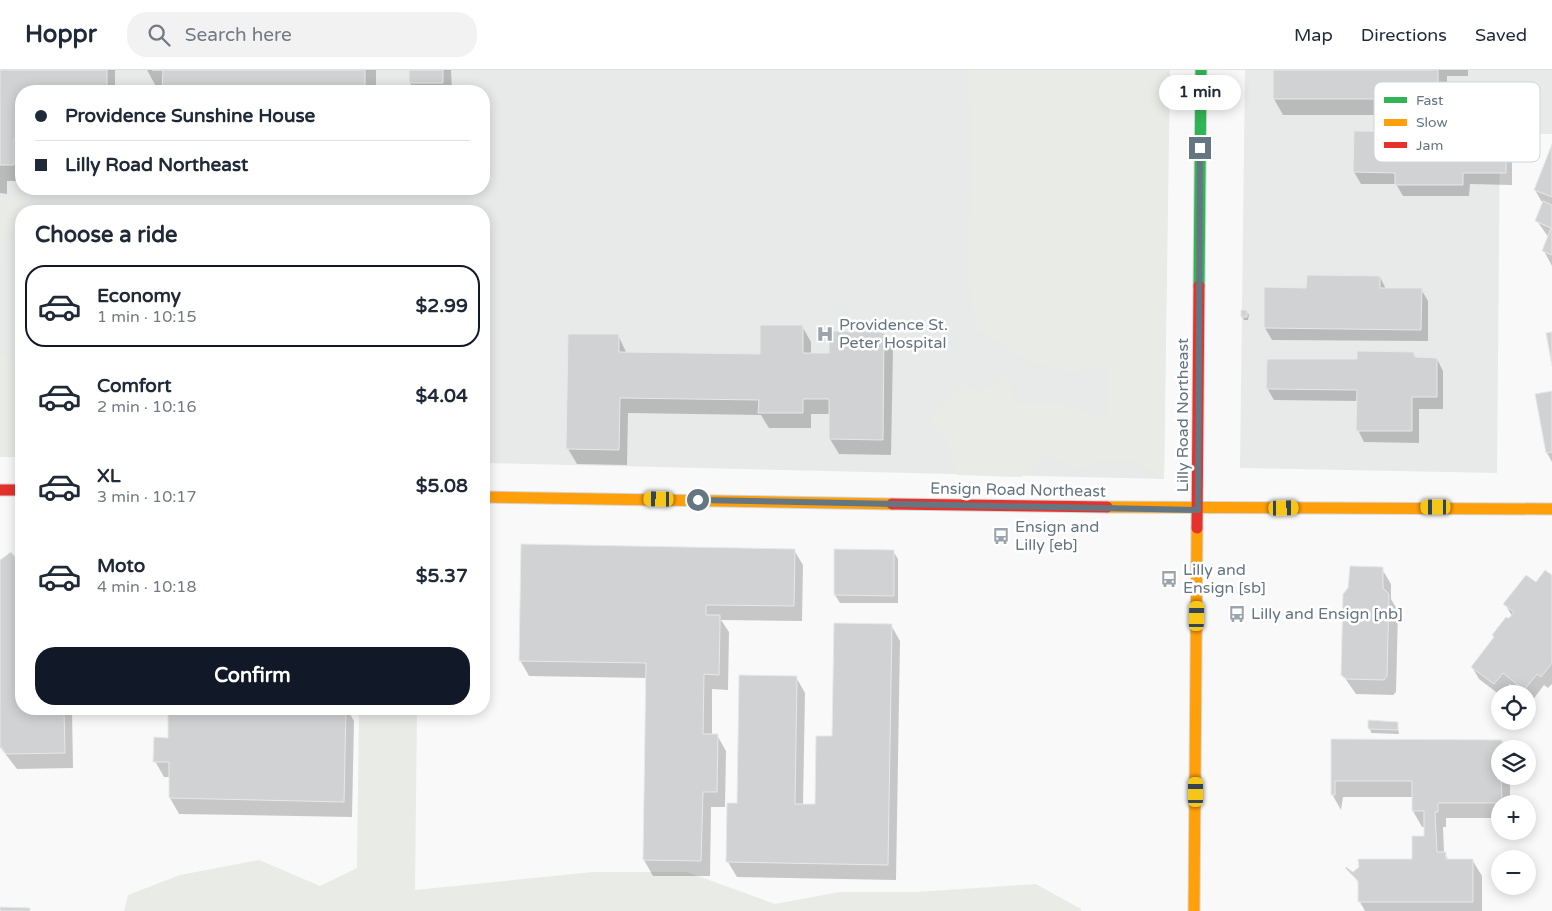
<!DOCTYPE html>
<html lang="en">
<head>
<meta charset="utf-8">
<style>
	body { margin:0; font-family:"Varela Round",sans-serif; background:#f2f2f3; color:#1f2937; height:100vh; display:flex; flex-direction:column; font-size:19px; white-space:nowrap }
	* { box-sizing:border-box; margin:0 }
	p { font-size:16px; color:#747a83 }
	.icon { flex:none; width:28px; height:28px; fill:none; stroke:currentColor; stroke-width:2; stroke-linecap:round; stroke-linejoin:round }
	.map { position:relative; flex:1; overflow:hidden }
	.panel { position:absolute; left:15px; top:135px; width:475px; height:510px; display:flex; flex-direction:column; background:#fff; border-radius:20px; box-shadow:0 2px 12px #0003 }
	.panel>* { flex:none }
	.banner { position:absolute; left:15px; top:15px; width:475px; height:110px; border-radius:20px; box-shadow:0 2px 12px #0003; display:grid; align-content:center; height:110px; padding:0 20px; background:#fff }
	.buttons { position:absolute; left:1491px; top:615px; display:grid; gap:10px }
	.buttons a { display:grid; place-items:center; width:45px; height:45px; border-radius:50%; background:#fff; box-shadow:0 2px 12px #0003; font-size:25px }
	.end { position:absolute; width:22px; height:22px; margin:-11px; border:6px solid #657683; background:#fff; box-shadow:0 0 0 2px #fff }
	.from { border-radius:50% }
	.bubble { position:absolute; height:35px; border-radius:18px; background:#fff; box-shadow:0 2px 12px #0003; font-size:16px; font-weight:800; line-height:35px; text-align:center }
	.car { position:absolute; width:15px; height:30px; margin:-15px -8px; border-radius:6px; box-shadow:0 0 4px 1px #0007; background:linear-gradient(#f5c518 24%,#345 0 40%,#f5c518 0 76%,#345 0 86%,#f5c518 0) }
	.banner b { display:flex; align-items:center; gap:18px; height:48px; font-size:19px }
	.banner b+b { border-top:1px solid #e0e1e3 }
	.banner i { width:12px; height:12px; background:#1f2937 }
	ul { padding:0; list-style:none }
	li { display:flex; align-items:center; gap:15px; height:82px; margin:0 10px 8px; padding:0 10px; border:2px solid transparent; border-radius:20px }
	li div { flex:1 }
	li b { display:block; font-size:19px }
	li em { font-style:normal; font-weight:800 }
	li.selected { border-color:#111827 }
	li>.icon { width:45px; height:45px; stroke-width:1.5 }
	h2 { padding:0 20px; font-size:22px; line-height:60px }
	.primary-button { display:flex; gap:10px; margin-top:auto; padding:10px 20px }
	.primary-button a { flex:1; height:58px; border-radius:20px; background:#111827; color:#fff; font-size:20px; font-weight:800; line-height:58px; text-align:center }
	header { display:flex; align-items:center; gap:30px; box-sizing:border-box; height:70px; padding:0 25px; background:#fff; border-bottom:1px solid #e0e1e3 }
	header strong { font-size:24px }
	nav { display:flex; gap:28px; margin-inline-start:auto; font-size:18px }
	.search { width:350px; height:45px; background:#f2f2f3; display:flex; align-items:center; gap:12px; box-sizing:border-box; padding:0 18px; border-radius:20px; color:#747a83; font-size:19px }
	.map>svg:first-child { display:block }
	.built { fill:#e8e9e9; fill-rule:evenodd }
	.green { fill:#e8ebe6 }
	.shadow { fill:#0003 }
	.building { fill:#d0d2d3; stroke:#e8e8e8 }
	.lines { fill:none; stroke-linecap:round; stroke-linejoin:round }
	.fast-casing { stroke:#d5d6d7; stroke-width:13 }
	.slow-casing { stroke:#d5d6d7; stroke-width:13 }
	.jam-casing { stroke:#d5d6d7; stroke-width:13 }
	.fast { stroke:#30b455; stroke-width:11 }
	.slow { stroke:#ff9f0a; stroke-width:11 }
	.jam { stroke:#e5322d; stroke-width:11 }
	.route { stroke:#657683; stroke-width:6 }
	.labels { text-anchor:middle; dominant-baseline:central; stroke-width:5; stroke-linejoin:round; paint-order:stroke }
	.poi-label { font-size:16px; fill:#657683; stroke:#fff; text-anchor:start }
	.street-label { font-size:16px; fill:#657683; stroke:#fff }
	.key { fill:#fff; stroke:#d1d6da; stroke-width:1 }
	.key-label { font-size:14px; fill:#657683 }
</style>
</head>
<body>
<header>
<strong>Hoppr</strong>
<div class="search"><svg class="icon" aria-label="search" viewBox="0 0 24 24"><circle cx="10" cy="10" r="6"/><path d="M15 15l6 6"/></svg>Search here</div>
<nav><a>Map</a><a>Directions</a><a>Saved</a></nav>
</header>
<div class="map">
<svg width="1552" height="841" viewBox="0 0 1552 841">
	<rect width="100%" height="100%" fill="#f9f9f9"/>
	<path class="built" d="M0,0H1169L1164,409L484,393V141H21V387H0ZM21,21H484V119H21Z
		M1245,0H1552V64H1500L1497,403L1240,398Z"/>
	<path class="green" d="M968,0H1170L1164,409L1138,393L1100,391L1081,398H1072L1047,384L1021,407L957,405L945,367L928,349L961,314L981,323L1007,302L1015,333H1060L1105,349L1107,297L1072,301L1036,294L978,261L970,228L967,182L972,109Z
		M0,126L49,141H21V163L5,162L0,206Z
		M0,282L21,293V387H0Z
		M359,639H417L415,820L593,802H687L775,834L840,822H916L1036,814L1081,839V841H124L128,825L180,805L259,790L320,816L357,798Z"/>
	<path class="shadow" d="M0,0H115V21H21V111H7V124L0,123Z
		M147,0H376V21H164L158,20Z
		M410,0H451L452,21H415L410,13Z
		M1275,0H1468V6H1447V45H1283L1274,29Z
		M1506,64L1512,76V115L1470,114L1469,126H1403L1396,114H1361L1354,102Z
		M1552,77V196L1544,181L1549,168L1537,151L1543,134L1535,120Z
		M1380,207L1386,219H1421L1428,231V271L1272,270L1265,258L1308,219Z
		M1247,242L1249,245L1248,250H1244L1242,246Z
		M802,256L811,272V284H831L884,263L893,279L891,385L839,384L830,369V344H811V358H769L761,345L628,343L627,395L577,394L568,379L618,265L627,284L761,285Z
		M1413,283L1417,289H1437L1443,301V339H1419V373L1364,372L1358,360V331L1274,330L1267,318L1358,290Z
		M1552,323V392L1547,383L1537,325Z
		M794,480L803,495L802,551L721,550L729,562L728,620L712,619V665H717L726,681L725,737H711L710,806H653L644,790L647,608L529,606L520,590Z
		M893,481L898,489V533H840L835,525Z
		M11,483L21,497V639H72L73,698L17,699L0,677V492Z
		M1382,499L1391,514V529L1398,541L1396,622L1393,625L1356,624L1342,604Z
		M1552,507V614L1548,618L1544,615L1532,631L1528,628V624H1522L1510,614L1500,625L1479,609L1472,597L1512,546L1505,534L1536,514Z
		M891,555L900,571L896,810L737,807L728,792L738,735L796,607L805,623L803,735L816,736L833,667Z
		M169,639H347L354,651L352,747L179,744L170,728V707H164L155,691L169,669Z
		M1369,652L1397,653L1399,664L1371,663Z
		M1333,670L1502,671L1506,679H1500V706H1510V734H1500V748H1446V757H1443L1444,782L1449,791H1473L1482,806V841H1365L1360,832V816L1353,804L1413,791L1425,767V757H1422L1413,741V727H1343L1341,740L1332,724Z"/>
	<path class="building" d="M0,0H107V21H21V69H14V95H0Z
		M152,0H365V21H162L163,0Z
		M409,0H443V13H409Z
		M1273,0H1438V29H1273Z
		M1354,61L1506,63V103H1463V115H1395V103L1353,102Z
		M1552,74V127L1534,120Z
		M1543,131L1552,135V185L1542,181L1551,158L1535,151Z
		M1307,205L1380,206V218H1422L1421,260L1264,258V217L1306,218Z
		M1241,240H1247V247H1241Z
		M760,255H803V283H829V261L884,262L883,370L829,369V329H803V343H758L759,330L620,328L619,380L566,379L568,264H619V282L760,284Z
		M1552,262V296L1546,263Z
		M1357,281L1414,282V287L1437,288V327H1412V361H1356L1357,320L1266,319L1267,289H1357Z
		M1552,321V382L1546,383L1535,324Z
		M521,474L795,479L794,536L706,535V545H720V554L719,605L704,604L703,664H718L717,722H703L701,791L643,790L646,593L519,591Z
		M834,479L894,480V526L834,525Z
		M11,482L21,495V639H64L65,683L6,684L0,675V490Z
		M1350,496L1383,497V518L1389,524L1387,606L1384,610L1346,609L1341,605L1343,524L1348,518Z
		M1545,500L1552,505V593L1541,607L1537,604L1524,620L1503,603L1494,614L1471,597L1494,567L1492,565L1506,547L1509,548L1514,542L1503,534L1526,505L1536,512Z
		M834,553L892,554L888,795L726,792L727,733H737L739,605L797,606L795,734H815L816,666H832Z
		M168,639H346L344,732L169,728V692H153L154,667L168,668Z
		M1368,650L1398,652V660L1368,659Z
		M1331,669L1502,670V679H1500L1502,733H1438V742H1435L1437,782H1446V789H1473V832H1358V811L1345,798L1346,797L1353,802L1359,797L1358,789H1412V766H1424V741H1412V711H1335V725H1331Z
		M0,837L30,838V841H0Z"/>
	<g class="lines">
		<g class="fast-casing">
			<path id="fast" d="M1199,216L1201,0"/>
		</g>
		<g class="slow-casing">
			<path id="slow" d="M484,427L892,434
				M1107,437L1552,439
				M1194,841L1197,458"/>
		</g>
		<g class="jam-casing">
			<path id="jam" d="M0,420H21
				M892,434L1107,437
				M1197,458L1199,216"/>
		</g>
		<use href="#fast" class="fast"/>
		<use href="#slow" class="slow"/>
		<use href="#jam" class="jam"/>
	</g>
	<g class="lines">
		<path class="route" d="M698,430L1198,440L1200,78"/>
	</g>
	<defs>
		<g id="hospital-bare" transform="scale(1.35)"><path d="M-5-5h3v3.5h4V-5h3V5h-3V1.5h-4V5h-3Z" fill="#99a4ac" stroke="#fff" stroke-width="2.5" paint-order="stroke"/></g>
		<g id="bus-bare" transform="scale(1.35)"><path d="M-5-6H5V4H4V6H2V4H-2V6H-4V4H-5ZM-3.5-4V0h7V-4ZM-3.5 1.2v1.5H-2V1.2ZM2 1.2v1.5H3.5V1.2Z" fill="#99a4ac" stroke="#fff" stroke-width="2.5" paint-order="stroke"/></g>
	</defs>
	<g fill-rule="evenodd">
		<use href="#hospital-bare" x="825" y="264"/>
		<use href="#bus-bare" x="1001" y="466"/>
		<use href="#bus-bare" x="1169" y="509"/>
		<use href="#bus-bare" x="1237" y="544"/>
	</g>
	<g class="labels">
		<g class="poi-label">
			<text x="839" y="255">Providence St.<tspan x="839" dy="18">Peter Hospital</tspan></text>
			<text x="1015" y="457">Ensign and<tspan x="1015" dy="18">Lilly [eb]</tspan></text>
			<text x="1183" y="500">Lilly and<tspan x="1183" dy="18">Ensign [sb]</tspan></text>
			<text x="1251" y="544">Lilly and Ensign [nb]</text>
		</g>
		<g class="street-label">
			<text transform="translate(1183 345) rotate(-90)">Lilly Road Northeast</text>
			<text transform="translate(1018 420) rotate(1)">Ensign Road Northeast</text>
		</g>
	</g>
	<rect x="1374" y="12" width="166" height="80" rx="8" class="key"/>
	<rect x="1384" y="27" width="23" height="6" fill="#30b455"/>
	<rect x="1384" y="49" width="23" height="7" fill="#ff9f0a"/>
	<rect x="1384" y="72" width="23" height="6" fill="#e5322d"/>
	<g class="key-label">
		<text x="1416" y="35">Fast</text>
		<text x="1416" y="57">Slow</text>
		<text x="1416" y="80">Jam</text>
	</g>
</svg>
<div class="buttons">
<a><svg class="icon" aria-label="locate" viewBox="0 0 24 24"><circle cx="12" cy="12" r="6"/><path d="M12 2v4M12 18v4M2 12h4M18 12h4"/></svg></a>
<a><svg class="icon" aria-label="layers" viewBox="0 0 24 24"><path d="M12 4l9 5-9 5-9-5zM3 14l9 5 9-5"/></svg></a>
<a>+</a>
<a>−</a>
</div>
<i class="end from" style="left:698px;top:430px"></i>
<i class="end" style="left:1200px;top:78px"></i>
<div class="bubble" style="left:1159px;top:5px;width:82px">1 min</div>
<i class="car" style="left:659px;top:429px;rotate:271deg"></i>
<i class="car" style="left:1436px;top:437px;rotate:270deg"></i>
<i class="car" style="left:1284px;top:438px;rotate:89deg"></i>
<i class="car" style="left:1197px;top:546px;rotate:1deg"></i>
<i class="car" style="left:1196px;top:722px;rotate:0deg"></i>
<div class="banner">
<b><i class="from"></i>Providence Sunshine House</b>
<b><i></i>Lilly Road Northeast</b>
</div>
<section class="panel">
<h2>Choose a ride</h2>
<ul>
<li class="selected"><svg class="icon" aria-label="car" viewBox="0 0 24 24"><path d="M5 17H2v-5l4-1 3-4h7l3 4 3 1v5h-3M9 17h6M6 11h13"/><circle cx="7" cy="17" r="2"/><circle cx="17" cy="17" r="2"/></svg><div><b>Economy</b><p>1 min · 10:15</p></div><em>$2.99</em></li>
<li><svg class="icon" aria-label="car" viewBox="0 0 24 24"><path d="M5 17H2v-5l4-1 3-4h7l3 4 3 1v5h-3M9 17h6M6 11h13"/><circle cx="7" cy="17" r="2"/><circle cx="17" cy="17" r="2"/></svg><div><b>Comfort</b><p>2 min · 10:16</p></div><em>$4.04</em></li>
<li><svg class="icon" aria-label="car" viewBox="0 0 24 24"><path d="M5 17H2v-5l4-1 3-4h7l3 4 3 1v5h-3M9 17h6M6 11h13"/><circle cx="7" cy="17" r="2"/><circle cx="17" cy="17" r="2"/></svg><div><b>XL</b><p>3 min · 10:17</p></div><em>$5.08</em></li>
<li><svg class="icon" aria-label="car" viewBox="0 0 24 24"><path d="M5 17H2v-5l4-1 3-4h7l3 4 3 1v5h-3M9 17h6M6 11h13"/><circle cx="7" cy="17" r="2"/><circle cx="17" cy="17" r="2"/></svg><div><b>Moto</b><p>4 min · 10:18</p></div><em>$5.37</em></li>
</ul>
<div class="primary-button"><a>Confirm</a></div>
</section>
</div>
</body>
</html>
